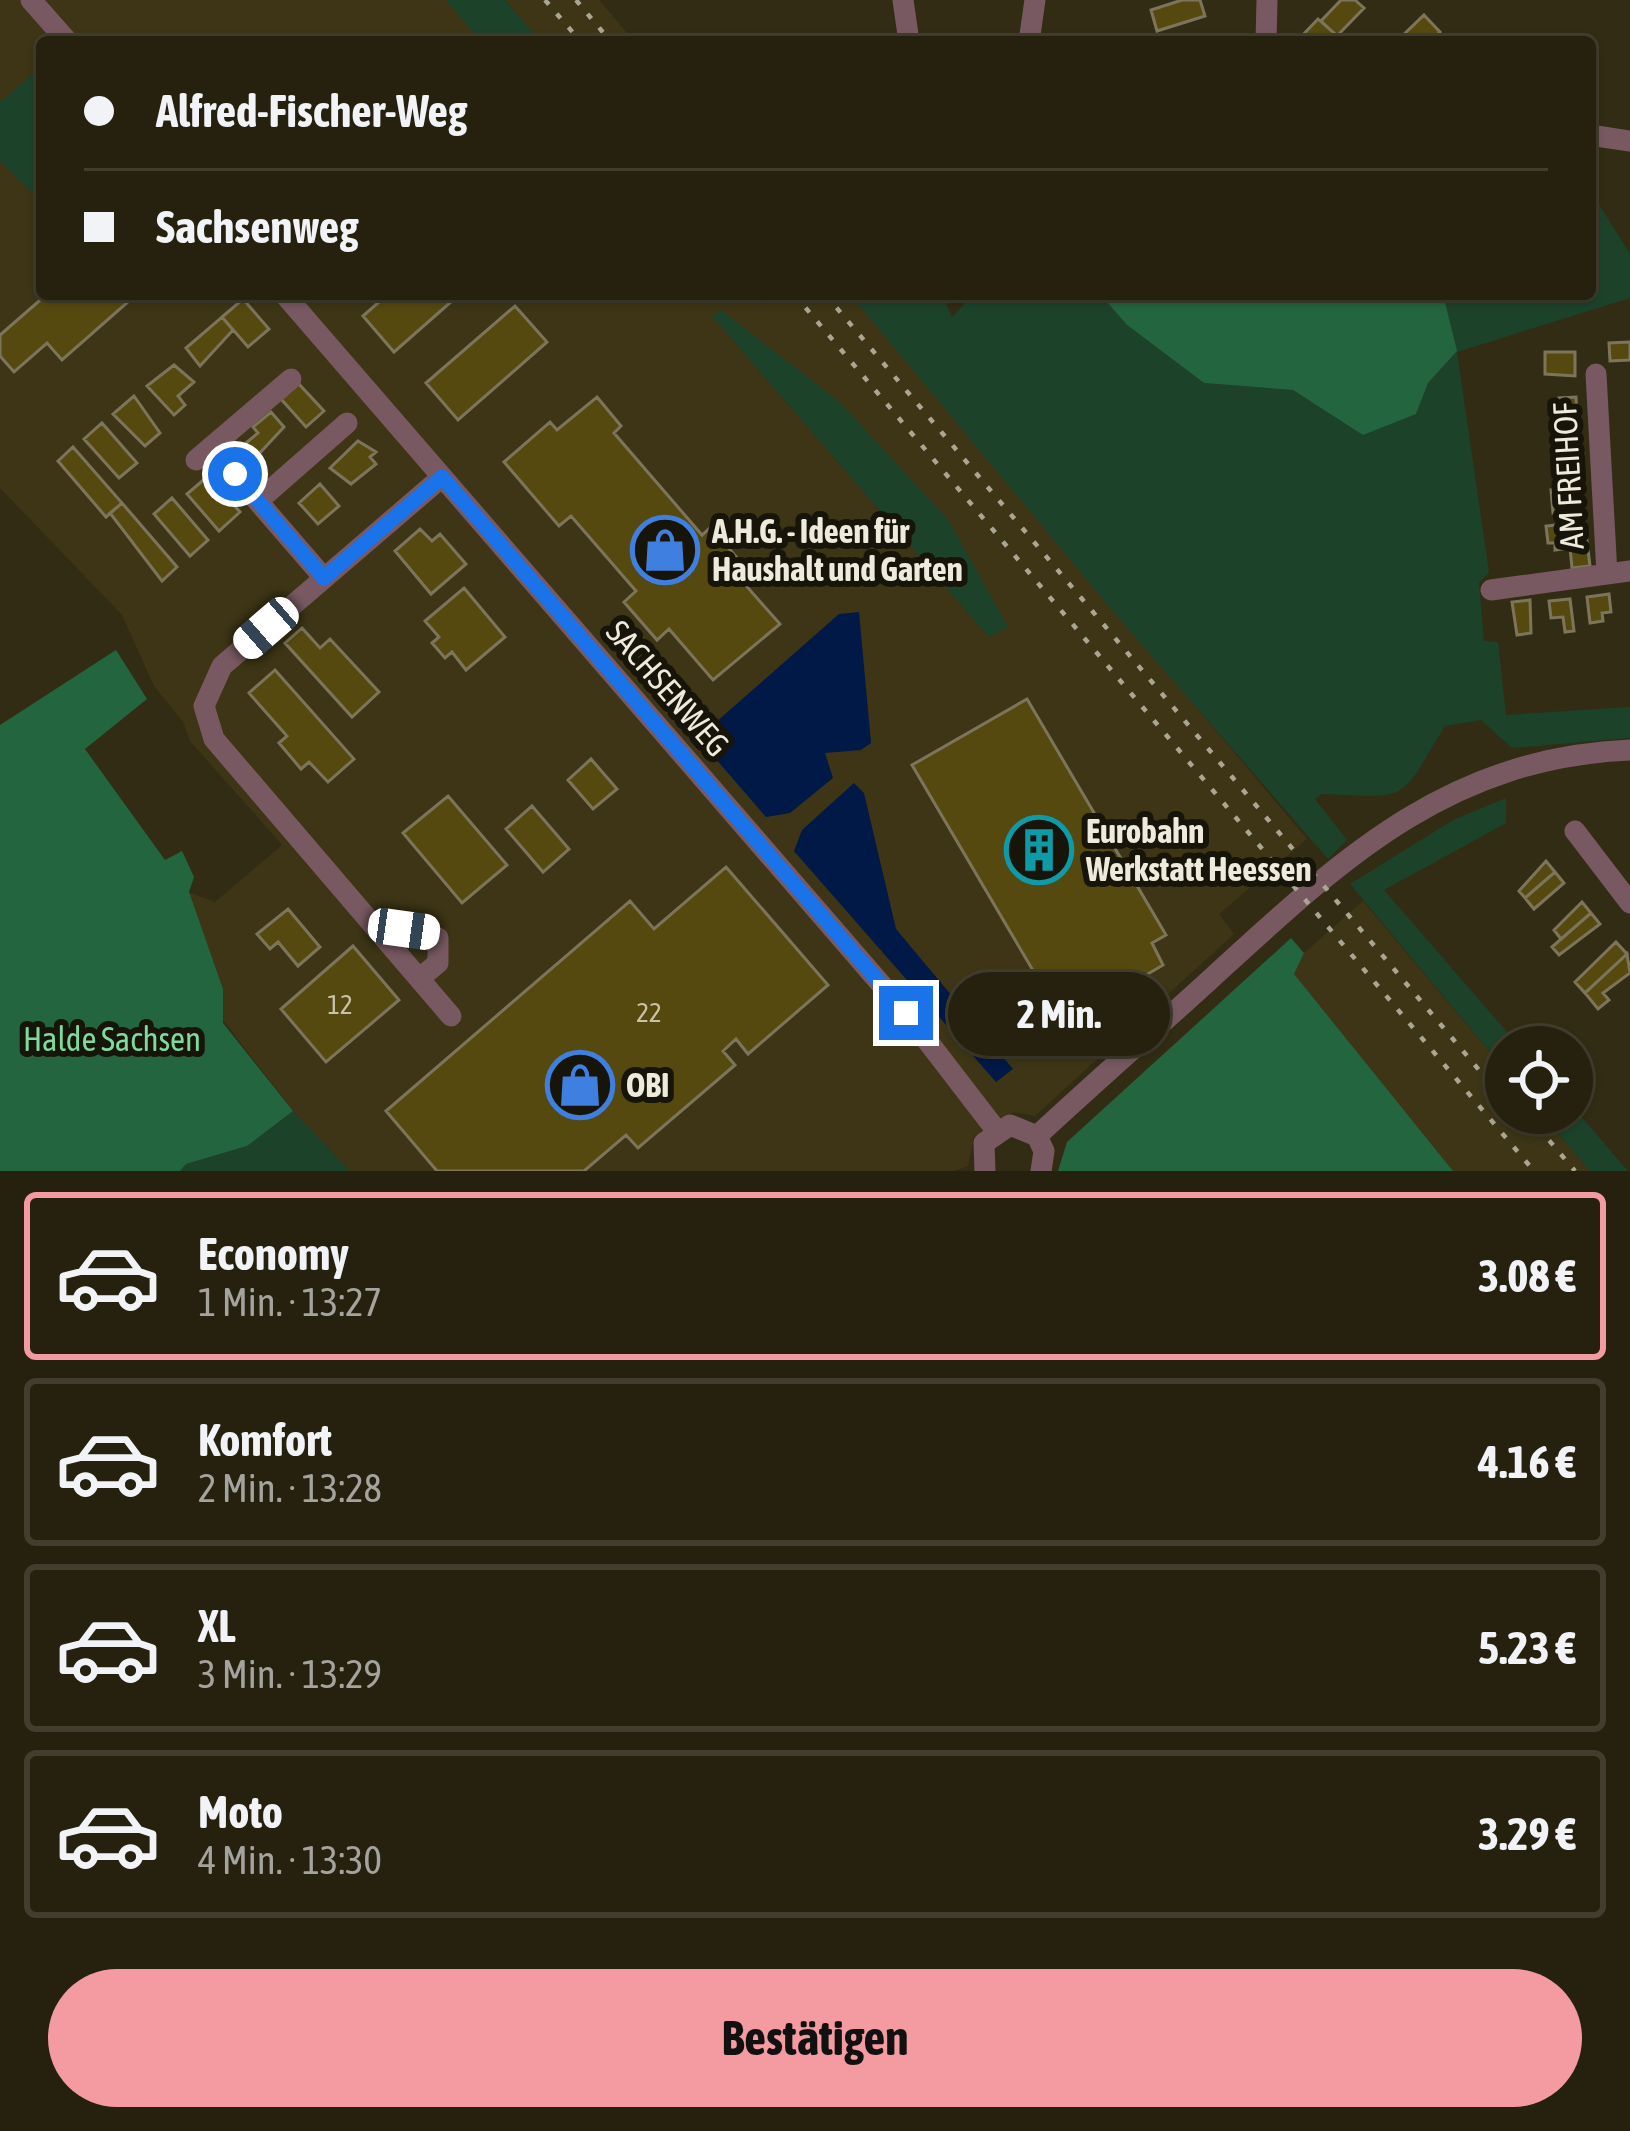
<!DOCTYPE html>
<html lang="de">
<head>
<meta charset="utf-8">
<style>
	body { margin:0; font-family:"Asap Condensed",sans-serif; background:#2e2918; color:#f1f3f6; height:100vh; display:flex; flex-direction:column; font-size:45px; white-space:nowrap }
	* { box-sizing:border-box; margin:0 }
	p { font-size:39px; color:#a4a39e }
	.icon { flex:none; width:66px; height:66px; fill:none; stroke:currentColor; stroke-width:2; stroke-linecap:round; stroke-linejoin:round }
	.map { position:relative; height:1171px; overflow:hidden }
	.panel { display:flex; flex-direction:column; background:#26210f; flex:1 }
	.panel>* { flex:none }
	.banner { position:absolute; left:36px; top:36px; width:1560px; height:264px; border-radius:12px; box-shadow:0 3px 9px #0004,0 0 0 3px #423e2f; display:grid; align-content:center; height:264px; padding:0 48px; background:#26210f }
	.buttons { position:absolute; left:1485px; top:1026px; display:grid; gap:24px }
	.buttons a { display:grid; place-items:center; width:108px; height:108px; border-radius:50%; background:#26210f; box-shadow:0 3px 9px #0004,0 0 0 3px #423e2f; font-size:60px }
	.end { position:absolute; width:54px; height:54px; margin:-27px; border:15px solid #1a73e8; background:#fff; box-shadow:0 0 0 6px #fff }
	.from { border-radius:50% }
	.bubble { position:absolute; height:84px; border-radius:42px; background:#26210f; box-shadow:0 3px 9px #0004,0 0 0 3px #423e2f; font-size:39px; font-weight:700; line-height:84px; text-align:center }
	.car { position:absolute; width:36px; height:72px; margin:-36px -18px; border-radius:15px; box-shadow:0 0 9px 3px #0007; background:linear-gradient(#fff 24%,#345 0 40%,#fff 0 76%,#345 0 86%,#fff 0) }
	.banner b { display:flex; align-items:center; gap:42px; height:114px; font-size:45px }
	.banner b+b { border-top:3px solid #423e2f }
	.banner i { width:30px; height:30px; background:#f1f3f6 }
	ul { padding:21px 0 0; list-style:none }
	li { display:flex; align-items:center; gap:36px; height:168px; margin:0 24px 18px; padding:0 24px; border:6px solid #423e2f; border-radius:12px }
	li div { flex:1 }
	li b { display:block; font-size:45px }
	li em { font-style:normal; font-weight:700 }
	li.active { border-color:#f49aa1 }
	li>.icon { width:108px; height:108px; stroke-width:1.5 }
	.cta { display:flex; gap:24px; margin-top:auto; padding:24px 48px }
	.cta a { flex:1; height:138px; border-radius:72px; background:#f49aa1; color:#111; font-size:48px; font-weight:700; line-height:138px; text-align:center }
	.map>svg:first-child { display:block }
	.built { fill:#3d3516; fill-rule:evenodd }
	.green { fill:#1d422a }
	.forest { fill:#23653e }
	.water { fill:#001946 }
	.building { fill:#564910; stroke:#7c755b; stroke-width:3 }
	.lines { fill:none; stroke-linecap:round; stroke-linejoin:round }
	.minor { stroke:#785961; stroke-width:21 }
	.rail { stroke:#aaa693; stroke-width:4.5; stroke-dasharray:6 12; stroke-linecap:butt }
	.route { stroke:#1a73e8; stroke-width:15 }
	.labels { text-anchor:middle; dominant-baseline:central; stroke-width:12; stroke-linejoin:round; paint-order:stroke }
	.number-label { font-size:27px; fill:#c8c2a9 }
	.street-label { font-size:33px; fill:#eeebdc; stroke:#17140a }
	.poi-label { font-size:33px; font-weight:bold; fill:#eeebdc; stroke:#17140a; text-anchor:start }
	.park-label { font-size:33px; fill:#7eda9e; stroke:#17140a }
</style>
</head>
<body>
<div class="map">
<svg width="1630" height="1171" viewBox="0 0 1630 1171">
	<rect width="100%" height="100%" fill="#322c14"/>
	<path class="built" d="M0,0H446L482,42H42V294H748L766,305L758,294H850L1307,839L1219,914L1234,934L1035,1116L1013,1112L974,1136L968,1166L954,1171H350L293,1111L223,1020V989L188,892L215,902L282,845L190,741L183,722L154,686L122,615L0,488ZM712,316L1007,627L989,637Z
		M505,0H599L635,42H541Z
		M1363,901L1506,1071V1113H1541L1590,1171H1453L1293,974L1304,953Z"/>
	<path class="green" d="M446,0H505L541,42H482Z
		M42,66V202L0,161V102Z
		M1590,190L1630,254V298L1457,352L1489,572L1479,583L1484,641L1498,642L1506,715L1630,707V738L1512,748L1481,720L1445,726C1398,802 1413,798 1322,794L1315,799L1347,840L1328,859L1112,610L850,294H941L952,317L974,294H1100L1127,325L1204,383L1293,390L1363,434L1416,414L1428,383L1456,351L1443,294H1590Z
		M721,310L841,403L949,521L1008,627L989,637L712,316Z
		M1506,798V823L1384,890L1520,1047H1506V1071L1350,884L1455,819Z
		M1572,1106L1628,1171H1590L1541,1113H1572Z
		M293,1111L350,1171H180L186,1164L247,1146Z"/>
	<path class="forest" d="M1100,294H1443L1457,351L1428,383L1416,414L1363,435L1293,390L1204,383L1127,325Z
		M116,650L147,699L85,749L165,860L182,851L194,877L189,892L223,989V1023L293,1111L247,1146L186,1164L180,1171H0V725Z
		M1291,938L1304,953L1294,974L1453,1171H1058L1067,1142Z"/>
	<path class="water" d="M859,612L871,743L861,750L825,753L833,778L790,813L766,817L702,743L715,723L839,614Z
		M854,783L864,793L896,929L1013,1069L996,1082L794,851L802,830Z"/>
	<path class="building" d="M1182,0H1200L1205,16L1157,31L1151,10Z
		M1341,0H1355L1364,8L1337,36L1321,21Z
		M1424,15L1440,32L1429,42H1396Z
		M1318,19L1335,34L1328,42H1296Z
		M47,294H137L62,360L47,343L14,372L0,356V335Z
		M388,294H460L394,352L363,316Z
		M243,299L269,329L248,347L222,317Z
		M515,306L547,342L458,420L426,383Z
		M222,317L233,330L200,366L186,348Z
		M1630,342V360L1610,361L1609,343Z
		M1545,352H1575V376L1545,374Z
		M174,365L194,382L178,396L185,405L174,415L147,386Z
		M298,383L324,411L306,427L280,398Z
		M134,396L160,433L145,446L113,414Z
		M597,397L621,426L614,433L702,535L711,527L743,565L734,572L780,624L713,680L669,629L657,640L624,602L636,591L571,516L559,526L504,462L550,422L557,430Z
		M1576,397L1577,420L1560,421L1559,398Z
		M271,412L284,427L257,456L246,443L258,433L253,427Z
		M102,423L137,463L119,478L84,439Z
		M358,441L376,452L370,457L376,464L351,484L330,468Z
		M1578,442L1580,466L1560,467L1558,444Z
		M73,447L122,503L106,517L58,461Z
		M208,476L240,512L219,531L187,494Z
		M320,484L339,506L318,524L299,503Z
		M1582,488L1583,511L1553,513L1551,490Z
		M172,498L208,540L190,556L154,514Z
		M122,503L177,567L162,581L110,513Z
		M1567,524L1568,535L1586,533L1590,566L1572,568L1570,548L1555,550V543H1548L1546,526Z
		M420,529L432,541L440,534L466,564L431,594L395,551Z
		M464,588L505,637L466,670L452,652L445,658L432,643L439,637L425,621Z
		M1609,594L1611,612L1602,613L1603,621L1590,623L1587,597Z
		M1570,599L1574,631L1565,632L1563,617L1551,618L1549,601Z
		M1530,600L1531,633L1517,635L1512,602Z
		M302,628L320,648L330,639L379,692L352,717L285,643Z
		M275,670L354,759L328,782L309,762L301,769L279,743L287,736L249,693Z
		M1027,699L1166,935L1152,943L1163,965L1082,1013H1058L912,765Z
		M591,759L617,789L593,809L568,780Z
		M448,796L507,865L462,903L403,833Z
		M532,806L569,849L543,872L506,829Z
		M1546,861L1555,872L1525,898L1519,891Z
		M726,867L828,985L748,1054L736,1039L723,1051L735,1065L638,1148L626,1135L584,1171H437L386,1111L630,901L654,929Z
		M1555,872L1564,883L1534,909L1525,898Z
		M1582,902L1591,913L1561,939L1554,930Z
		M288,909L320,947L298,966L278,942L270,949L257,934Z
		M1591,913L1600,924L1559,955L1552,947Z
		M1616,942L1627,954L1585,993L1575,982Z
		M353,946L399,1000L326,1062L281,1009Z
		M1627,954L1630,973L1603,993L1609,1000L1598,1009L1585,993Z"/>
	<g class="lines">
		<path class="minor" d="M31,0L68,42
			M903,0L909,42
			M1029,42L1035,0
			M1266,42L1267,0
			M1590,135L1630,141
			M284,294L906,1013L996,1130
			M1596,374L1607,574
			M211,447L324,578
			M196,460L291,379
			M442,477L222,666L204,706L214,739L451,1016
			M258,501L347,423
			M1491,590L1630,571
			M1575,831L1630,903
			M373,925L438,938V963L420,978
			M1037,1136C1095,1082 1155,1030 1214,976C1342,859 1447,758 1630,750
			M985,1171L984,1143L1010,1125L1037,1136L1044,1151L1041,1171"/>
		<path class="rail" d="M545,0L581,42
			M576,0L611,42
			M794,294L1534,1171
			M825,294L1506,1102
			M1526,1113L1575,1171"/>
	</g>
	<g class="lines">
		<path class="route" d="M235,474L324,578L442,477L906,1013"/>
	</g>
	<defs>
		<g id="shop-ring" transform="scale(3.45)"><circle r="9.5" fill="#17140a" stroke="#3f7fe0" stroke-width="1.5"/><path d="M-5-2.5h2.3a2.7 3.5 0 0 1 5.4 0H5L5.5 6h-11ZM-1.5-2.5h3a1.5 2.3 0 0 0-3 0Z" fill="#3f7fe0"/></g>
		<g id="building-ring" transform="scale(3.45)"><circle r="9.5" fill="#17140a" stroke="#0f9aa8" stroke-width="1.5"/><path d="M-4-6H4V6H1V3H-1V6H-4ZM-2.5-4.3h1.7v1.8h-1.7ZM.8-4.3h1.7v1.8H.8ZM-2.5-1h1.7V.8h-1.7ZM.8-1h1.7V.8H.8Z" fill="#0f9aa8"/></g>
	</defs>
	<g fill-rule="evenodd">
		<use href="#shop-ring" x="665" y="550"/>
		<use href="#building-ring" x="1039" y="850"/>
		<use href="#shop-ring" x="580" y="1085"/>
	</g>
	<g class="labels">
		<g class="number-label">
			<text x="340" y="1004">12</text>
			<text x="649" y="1012">22</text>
		</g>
		<g class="street-label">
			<text transform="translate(1568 476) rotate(-93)">AM FREIHOF</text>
			<text transform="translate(668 688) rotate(49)">SACHSENWEG</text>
		</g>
		<g class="poi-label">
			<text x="712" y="531">A.H.G. - Ideen für<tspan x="712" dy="38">Haushalt und Garten</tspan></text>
			<text x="1086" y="831">Eurobahn<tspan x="1086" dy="38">Werkstatt Heessen</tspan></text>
			<text x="626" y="1085">OBI</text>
		</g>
		<g class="park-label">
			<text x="112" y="1039">Halde Sachsen</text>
		</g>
	</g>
</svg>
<div class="buttons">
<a><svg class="icon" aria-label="locate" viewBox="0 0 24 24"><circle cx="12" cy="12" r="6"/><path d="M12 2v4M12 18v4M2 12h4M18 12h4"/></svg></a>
</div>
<i class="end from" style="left:235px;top:474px"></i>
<i class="end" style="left:906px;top:1013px"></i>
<div class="bubble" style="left:948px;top:972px;width:222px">2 Min.</div>
<i class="car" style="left:266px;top:628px;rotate:229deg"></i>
<i class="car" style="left:404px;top:929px;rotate:98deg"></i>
<div class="banner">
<b><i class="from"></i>Alfred-Fischer-Weg</b>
<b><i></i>Sachsenweg</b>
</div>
</div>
<section class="panel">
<ul>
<li class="active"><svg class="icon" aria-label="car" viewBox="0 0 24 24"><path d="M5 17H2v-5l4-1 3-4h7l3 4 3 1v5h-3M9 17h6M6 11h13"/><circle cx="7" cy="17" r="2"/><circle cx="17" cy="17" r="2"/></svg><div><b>Economy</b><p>1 Min. · 13:27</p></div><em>3.08 €</em></li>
<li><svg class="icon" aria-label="car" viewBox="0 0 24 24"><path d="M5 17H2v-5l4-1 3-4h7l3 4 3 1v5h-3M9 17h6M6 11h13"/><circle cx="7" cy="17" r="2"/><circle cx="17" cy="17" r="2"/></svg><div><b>Komfort</b><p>2 Min. · 13:28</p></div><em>4.16 €</em></li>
<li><svg class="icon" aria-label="car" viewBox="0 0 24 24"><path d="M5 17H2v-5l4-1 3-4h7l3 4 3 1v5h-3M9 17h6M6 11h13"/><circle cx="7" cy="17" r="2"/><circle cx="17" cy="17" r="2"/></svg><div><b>XL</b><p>3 Min. · 13:29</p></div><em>5.23 €</em></li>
<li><svg class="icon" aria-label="car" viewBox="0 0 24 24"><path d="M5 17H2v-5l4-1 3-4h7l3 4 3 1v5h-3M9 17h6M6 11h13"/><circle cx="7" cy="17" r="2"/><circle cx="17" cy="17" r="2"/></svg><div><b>Moto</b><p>4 Min. · 13:30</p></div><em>3.29 €</em></li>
</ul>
<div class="cta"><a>Bestätigen</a></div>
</section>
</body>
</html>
